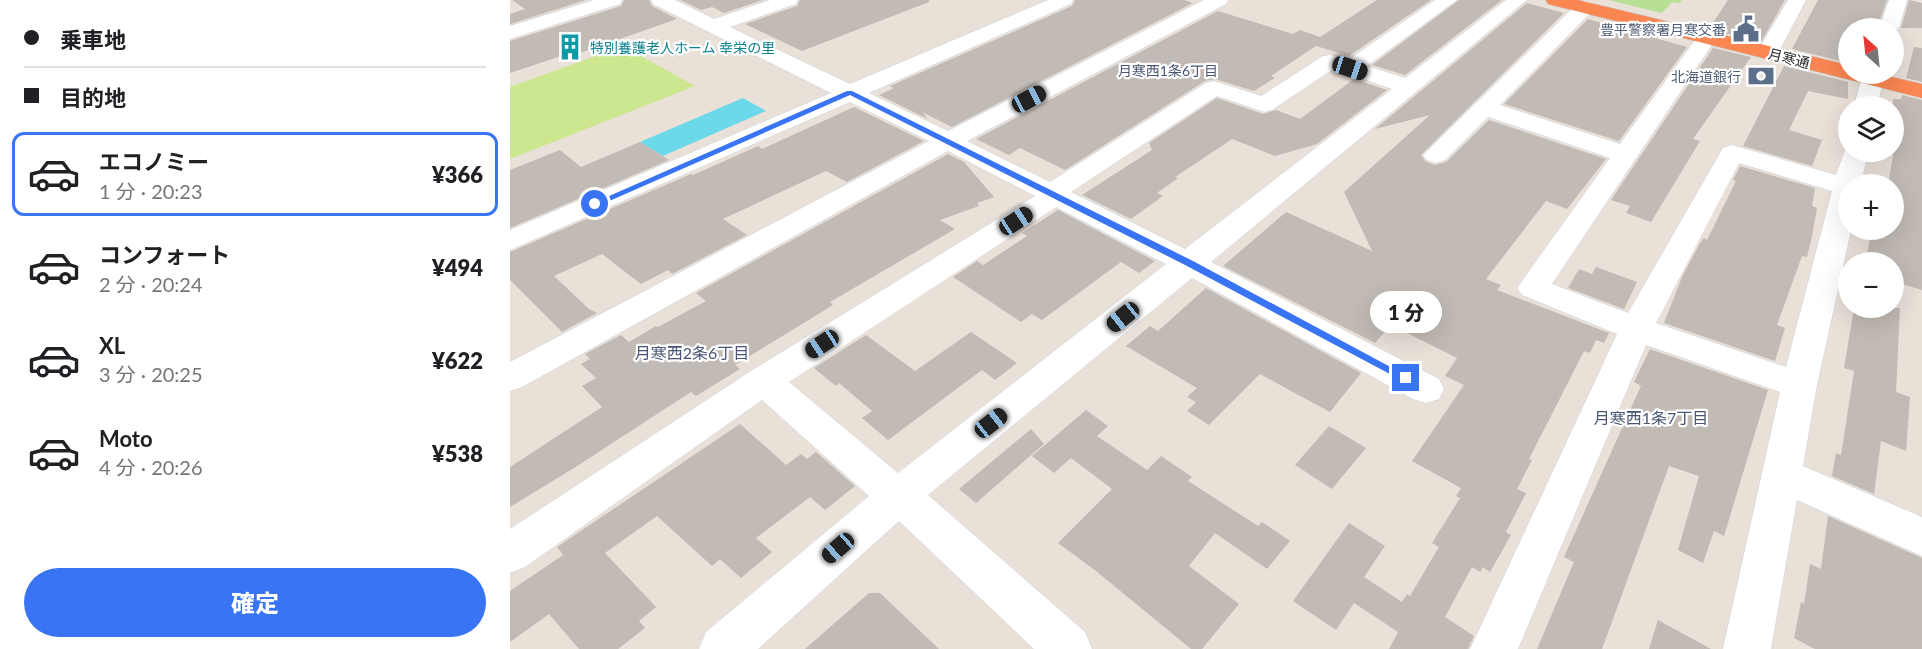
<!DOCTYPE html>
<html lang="ja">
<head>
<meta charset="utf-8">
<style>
	body { margin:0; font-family:Lato,"Noto Sans JP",sans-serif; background:#f6f6f6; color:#202124; height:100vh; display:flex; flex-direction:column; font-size:22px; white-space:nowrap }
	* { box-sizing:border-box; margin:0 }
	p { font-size:20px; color:#757577 }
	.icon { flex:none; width:33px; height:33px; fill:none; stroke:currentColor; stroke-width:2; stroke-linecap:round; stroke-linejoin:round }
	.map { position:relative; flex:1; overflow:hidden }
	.sheet { display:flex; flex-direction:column; background:#fff; width:510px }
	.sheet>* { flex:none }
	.banner { display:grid; align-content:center; height:132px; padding:0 24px; background:#fff }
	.needle { width:39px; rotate:333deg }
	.tools { position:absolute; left:1328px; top:18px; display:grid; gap:12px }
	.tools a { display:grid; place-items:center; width:66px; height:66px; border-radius:50%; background:#fff; box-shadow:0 6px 24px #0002; font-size:30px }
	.end { position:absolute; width:27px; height:27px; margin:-14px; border:8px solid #3974f5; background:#fff; box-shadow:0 0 0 3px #fff }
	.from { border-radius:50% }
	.bubble { position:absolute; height:42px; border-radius:21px; background:#fff; box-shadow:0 6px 24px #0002; font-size:20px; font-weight:800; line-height:42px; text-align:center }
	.car { position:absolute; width:18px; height:36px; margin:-18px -9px; border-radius:8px; box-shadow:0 0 4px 2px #0007; background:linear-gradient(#222 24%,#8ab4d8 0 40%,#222 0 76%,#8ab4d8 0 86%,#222 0) }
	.banner b { display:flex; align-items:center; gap:21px; height:57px; font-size:22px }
	.banner b+b { border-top:2px solid #e0e0e0 }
	.banner i { width:15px; height:15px; background:#202124 }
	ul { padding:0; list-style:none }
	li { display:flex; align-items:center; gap:18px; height:84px; margin:0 12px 9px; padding:0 12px; border:3px solid transparent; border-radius:12px }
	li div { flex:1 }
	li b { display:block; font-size:22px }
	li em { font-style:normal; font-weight:800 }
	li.active { border-color:#3974f5 }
	li>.icon { width:54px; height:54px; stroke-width:1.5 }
	.button { display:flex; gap:12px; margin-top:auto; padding:12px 24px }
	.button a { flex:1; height:69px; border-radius:36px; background:#3974f5; color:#fff; font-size:24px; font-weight:800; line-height:69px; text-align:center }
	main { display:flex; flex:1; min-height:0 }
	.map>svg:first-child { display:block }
	.green { fill:#b8e095 }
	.pitch { fill:#cde790 }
	.water { fill:#6cd9eb }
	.building { fill:#c1bab5 }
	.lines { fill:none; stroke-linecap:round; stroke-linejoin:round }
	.street-casing { stroke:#ced3e0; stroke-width:1 }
	.highway-casing { stroke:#c3c3c3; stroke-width:1 }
	.street { fill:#fff; fill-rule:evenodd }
	.highway { fill:#fa8652; fill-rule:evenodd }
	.route { fill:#3974f5 }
	.labels { text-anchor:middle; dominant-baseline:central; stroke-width:4.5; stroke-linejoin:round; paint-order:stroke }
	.far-service-label { font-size:14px; fill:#4e5e75; stroke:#fff; text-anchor:end }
	.far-culture-label { font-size:14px; fill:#0d838f; stroke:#fff; text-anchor:start }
	.far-street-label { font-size:14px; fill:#272727; stroke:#fff }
	.far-neighbourhood-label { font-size:14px; fill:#495676; stroke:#fff }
	.neighbourhood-label { font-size:16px; fill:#495676; stroke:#fff }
</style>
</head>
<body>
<main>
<section class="sheet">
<div class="banner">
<b><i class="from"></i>乗車地</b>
<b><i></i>目的地</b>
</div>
<ul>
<li class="active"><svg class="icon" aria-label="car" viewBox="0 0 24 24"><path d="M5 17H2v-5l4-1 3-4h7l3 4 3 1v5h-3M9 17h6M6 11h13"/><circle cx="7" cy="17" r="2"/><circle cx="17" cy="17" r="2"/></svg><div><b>エコノミー</b><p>1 分 · 20:23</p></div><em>¥366</em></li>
<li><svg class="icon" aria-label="car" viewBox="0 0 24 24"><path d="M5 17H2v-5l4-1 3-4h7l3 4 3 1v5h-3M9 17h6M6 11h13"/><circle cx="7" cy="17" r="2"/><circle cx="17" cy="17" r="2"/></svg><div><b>コンフォート</b><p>2 分 · 20:24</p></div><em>¥494</em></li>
<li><svg class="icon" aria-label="car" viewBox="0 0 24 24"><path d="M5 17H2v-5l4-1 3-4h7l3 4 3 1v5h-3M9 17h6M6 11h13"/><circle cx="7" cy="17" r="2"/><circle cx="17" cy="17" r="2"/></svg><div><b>XL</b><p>3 分 · 20:25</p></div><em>¥622</em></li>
<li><svg class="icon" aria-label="car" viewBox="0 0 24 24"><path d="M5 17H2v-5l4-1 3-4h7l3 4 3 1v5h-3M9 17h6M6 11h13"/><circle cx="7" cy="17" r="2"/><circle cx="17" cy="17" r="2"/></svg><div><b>Moto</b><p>4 分 · 20:26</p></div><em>¥538</em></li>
</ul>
<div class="button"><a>確定</a></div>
</section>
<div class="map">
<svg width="1412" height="649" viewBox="0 0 1412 649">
	<rect width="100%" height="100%" fill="#e9e0d8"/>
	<path class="green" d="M1098,0H1172L1170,3L1162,2L1152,13Z"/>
	<path class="pitch" d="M113,46L185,86L0,159V87Z"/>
	<path class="water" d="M233,98L256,111L153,156L130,142Z"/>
	<path class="building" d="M2,0H76L0,24V14L15,9Z
		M114,0H139L142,6L167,19L67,54L63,52L0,73V41L111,6Z
		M170,0H253L214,13L202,7L191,10Z
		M290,0H419V2L292,51L235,24L287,6Z
		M565,0H674L683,3L442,127L412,112L418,119L369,95L384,88L380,86L562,6Z
		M867,0H921L839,56L806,46L761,76L765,78L744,91L705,79L695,81L555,170L510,148L499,155L466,139L708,11L783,34L790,30L810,37Z
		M949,0H992L895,75L862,65Z
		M1218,0H1275L1251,42L1199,29Z
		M1308,0H1377L1367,28H1338V63L1282,49Z
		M1399,0L1412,3V28H1391Z
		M1017,3L1054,13L911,155L915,161L925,165L936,162L979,120L1096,159L1057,209L1036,201L976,279L991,285L987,290L1099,333L1094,343L1086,340L1080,353L1074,351L1019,459L1022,460L1007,489L1016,493L996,532L1001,535L980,572L973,567L970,572L962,567L935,617L964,636L958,649H879L888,632L844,603L826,630L783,601L839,523L875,546L854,577L892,602L897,594L900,596L929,547L922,543L950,498L946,496L951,488L902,461L954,385L935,376L947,358L881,325L865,343L713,266L776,212L862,251L834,192L920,115L865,129Z
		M1078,19L1177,47L1109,141L994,104Z
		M1404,47L1412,48V82L1396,78Z
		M1203,48L1241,57L1183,139L1190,141L1141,222L1116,213L1120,206L1101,200Z
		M1274,66L1338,82V99L1298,91L1279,130L1312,140L1302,166L1233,146Z
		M844,79L877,90L807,144L765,156L722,139L665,177L668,178L647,193L653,196L621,219L572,195L642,150L639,143L707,98L753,114L766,110L790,119Z
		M1392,95L1412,100V290L1383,281V262H1355L1362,230H1383V184H1378L1383,156V99H1391Z
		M344,107L414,141L337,182L316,171L213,219L237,235L162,274L158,270L131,284L92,254L44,276L79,309L87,313L52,332L0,280V252L181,174L183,175L248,146L252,149Z
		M130,142L159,160L0,228V170L50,150L71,167Z
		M438,154L454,162L484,197L467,203L469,206L430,220L445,229L320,302L323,305L225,365L230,369L186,396L181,392L64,468L0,507V467L92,407L72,386L86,378L71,364L80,359L75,354L111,335L119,342L146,326L148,327L196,301L186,293Z
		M1230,166L1305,188L1302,206L1307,208L1302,236L1297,257L1292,256L1267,325L1275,328L1265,361L1154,323L1172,277L1190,243L1194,238L1197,240L1226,181L1223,180Z
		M548,210L645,261L629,273L611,262L532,320L522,314L511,322L443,277L467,261L473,265L517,236L512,233Z
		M1086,267L1127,282L1114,309L1058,288L1069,269L1082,274Z
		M696,288L851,373L820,412L750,374L699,425L677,411L686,402L677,397L687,388L616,346L640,326L648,331Z
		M1344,308H1390L1386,392L1400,397L1396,451L1371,441L1364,494L1322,476L1326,453L1331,455L1344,371L1334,368Z
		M461,332L507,363L485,380L472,370L378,440L352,418L362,411L329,383L326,386L304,368L356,335L405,371Z
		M1140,349L1258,390L1214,536L1204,531L1193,563L1168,550L1189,476L1159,466L1092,649H1027L1064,562L1054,557L1131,386L1124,382Z
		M576,410L598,426L587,436L637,470L651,456L682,477L678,481L748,526L752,522L780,541L757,569L705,533L679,566L729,604L692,649H681L586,571L548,543L602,489L561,458L544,473L522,456Z
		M230,424L276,465L291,454L297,459L306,452L345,486L315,510L300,497L246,538L262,552L231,578L210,559L202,566L147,516L95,553L146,607L129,621L135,628L108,649H69L39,614L0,642V591L53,555L47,547Z
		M819,426L856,448L822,489L785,465Z
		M521,429L534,444L466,503L449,489Z
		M1318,516L1412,558V649H1305L1284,638L1291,602L1294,604L1300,564L1311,569Z
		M359,593H370L429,649H295Z
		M1148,620L1201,649H1139Z"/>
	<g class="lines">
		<g class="street-casing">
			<path id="street" d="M84,0H112L110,4L0,39V26Z
				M141,0H165L204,19L260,0H288L286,4L220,27L340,84L538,0H563L561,4L359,93L438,131L694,0H718L716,4L457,141L540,182L696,83L704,81L751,96L813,56L821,55L838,60L925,0H947L857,66L895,78L996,0H1017L701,262L929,379L934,389L929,399L916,403L903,399L682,278L418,495L575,632L582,649H524L389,521L248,649H189L196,632L359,496L252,400L15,567L0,573V529L241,371L525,196L438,151L12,387L0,391V362L419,141L340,102L0,250V230L321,93L143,4ZM823,69L882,89L675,249L561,192L707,96L754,112L762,110ZM546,207L656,264L388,473L279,382Z
				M1278,0H1296L1266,57H1250L1247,52Z
				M1379,0H1397L1389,28L1383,33V28H1369Z
				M1075,1L1082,3L1085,7L1082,11L990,105L1110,144L1190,33H1204L1207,37L1042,284L1118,313L1213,148L1222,145L1326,175L1336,147L1338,152H1358L1351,184H1338V230H1341L1307,385L1293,466L1412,517V556L1287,500L1261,649H1213L1270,392L1136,345L1008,649H960L1107,334L1012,295L1007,288L1100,158L978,117L935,160L926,163L917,160L913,155L1068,3ZM1229,163L1322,191L1276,367L1146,323Z
				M1353,74H1375L1367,106H1344Z"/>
		</g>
		<g class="highway-casing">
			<path id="highway" d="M1036,0H1068L1338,65V74H1368L1412,84V98L1038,4Z"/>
		</g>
		<use href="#street" class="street"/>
		<use href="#highway" class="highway"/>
	</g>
	<path class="route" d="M337,91H342L683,261L901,378L896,382L893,381L677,266L340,95L88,206L81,204Z"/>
	<defs>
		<g id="civic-bare" transform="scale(2.07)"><path d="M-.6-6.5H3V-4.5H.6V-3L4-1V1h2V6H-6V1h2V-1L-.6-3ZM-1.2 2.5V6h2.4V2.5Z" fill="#5c6f8a" stroke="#fff" stroke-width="2.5" paint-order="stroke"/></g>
		<g id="building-bare" transform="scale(2.07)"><path d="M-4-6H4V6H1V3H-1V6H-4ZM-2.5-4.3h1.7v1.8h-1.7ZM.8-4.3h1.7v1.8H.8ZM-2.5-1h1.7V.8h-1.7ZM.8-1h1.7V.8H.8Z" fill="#0f9aa8" stroke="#fff" stroke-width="2.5" paint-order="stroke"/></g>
		<g id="bank-bare" transform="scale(2.07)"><path d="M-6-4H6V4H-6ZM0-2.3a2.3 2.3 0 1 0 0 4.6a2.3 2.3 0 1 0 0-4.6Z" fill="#5c6f8a" stroke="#fff" stroke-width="2.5" paint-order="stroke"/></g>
	</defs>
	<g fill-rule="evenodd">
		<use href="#civic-bare" x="1236" y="29"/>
		<use href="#building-bare" x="60" y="47"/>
		<use href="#bank-bare" x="1251" y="76"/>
	</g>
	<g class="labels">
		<g class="far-service-label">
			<text x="1216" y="29">豊平警察署月寒交番</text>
			<text x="1231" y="76">北海道銀行</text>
		</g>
		<g class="far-culture-label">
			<text x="80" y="47">特別養護老人ホーム 幸栄の里</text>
		</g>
		<g class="far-street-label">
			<text transform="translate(1279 58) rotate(14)">月寒通</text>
		</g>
		<g class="far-neighbourhood-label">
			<text x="658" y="70">月寒西1条6丁目</text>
		</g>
		<g class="neighbourhood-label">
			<text x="182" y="352">月寒西2条6丁目</text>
			<text x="1141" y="417">月寒西1条7丁目</text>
		</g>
	</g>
</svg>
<div class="tools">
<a><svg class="needle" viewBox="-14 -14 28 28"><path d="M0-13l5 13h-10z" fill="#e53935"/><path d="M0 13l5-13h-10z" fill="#757577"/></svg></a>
<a><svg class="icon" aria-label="layers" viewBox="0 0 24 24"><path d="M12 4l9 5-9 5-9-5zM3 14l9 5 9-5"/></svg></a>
<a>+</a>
<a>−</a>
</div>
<i class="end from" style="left:85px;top:204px"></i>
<i class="end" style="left:896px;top:378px"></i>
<div class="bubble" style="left:860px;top:291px;width:72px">1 分</div>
<i class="car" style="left:840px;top:68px;rotate:108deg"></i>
<i class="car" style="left:519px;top:99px;rotate:62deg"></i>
<i class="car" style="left:506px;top:221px;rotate:57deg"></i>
<i class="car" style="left:613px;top:317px;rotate:231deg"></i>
<i class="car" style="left:312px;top:344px;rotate:237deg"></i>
<i class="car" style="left:481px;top:423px;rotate:52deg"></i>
<i class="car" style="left:328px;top:548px;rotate:229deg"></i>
</div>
</main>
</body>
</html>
